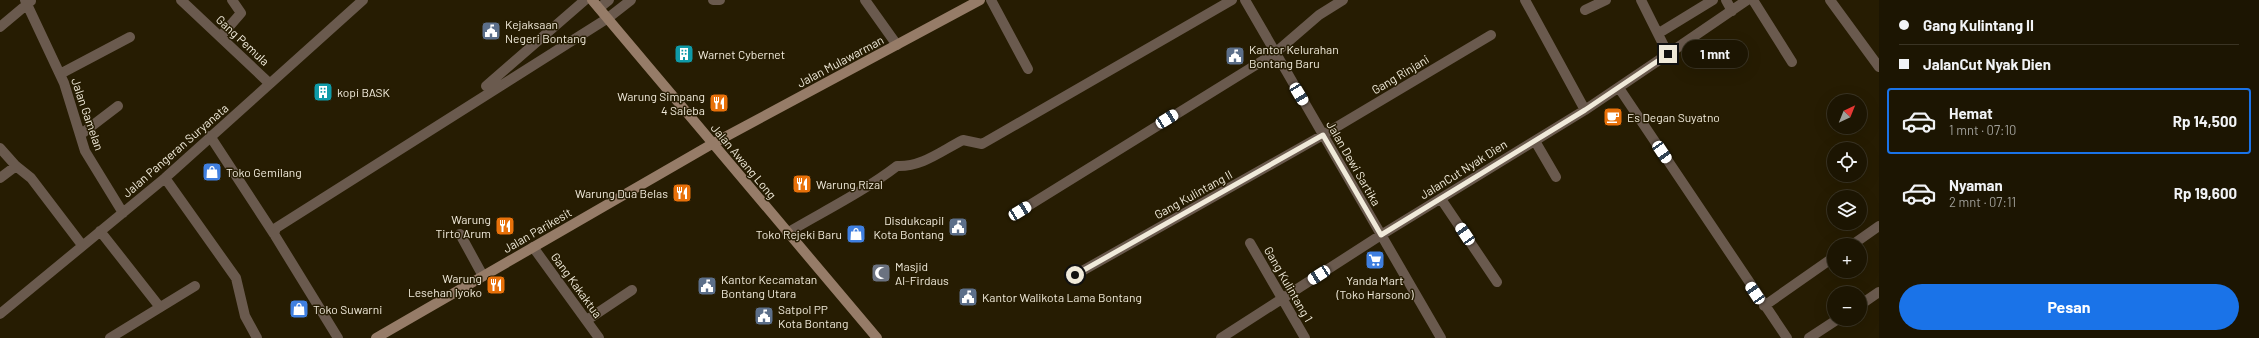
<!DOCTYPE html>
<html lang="id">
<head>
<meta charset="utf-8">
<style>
	body { margin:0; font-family:Barlow,sans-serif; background:#292211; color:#f1f3f6; height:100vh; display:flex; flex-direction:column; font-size:15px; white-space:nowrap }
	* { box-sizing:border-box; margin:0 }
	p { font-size:13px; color:#a09f99 }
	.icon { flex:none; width:22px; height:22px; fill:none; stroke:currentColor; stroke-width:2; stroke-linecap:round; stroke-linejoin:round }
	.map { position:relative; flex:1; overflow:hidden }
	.details { display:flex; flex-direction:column; background:#1c1502; width:380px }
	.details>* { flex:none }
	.hud { display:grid; align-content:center; height:88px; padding:0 20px; background:#1c1502 }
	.needle { width:26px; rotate:43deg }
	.buttons { position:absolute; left:1827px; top:94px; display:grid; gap:8px }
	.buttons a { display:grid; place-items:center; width:40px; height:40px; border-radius:50%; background:#1c1502; box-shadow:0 4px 16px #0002,0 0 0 1px #3a3424; font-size:20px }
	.end { position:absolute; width:18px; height:18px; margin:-9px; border:5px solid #f0eada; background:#111; box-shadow:0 0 0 2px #111 }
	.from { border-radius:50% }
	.bubble { position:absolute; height:28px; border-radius:14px; background:#1c1502; box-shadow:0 4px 16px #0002,0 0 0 1px #3a3424; font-size:13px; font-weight:700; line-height:28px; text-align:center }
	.car { position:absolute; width:12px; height:24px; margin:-12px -6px; border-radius:5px; box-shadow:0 0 3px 1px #0007; background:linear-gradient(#fff 24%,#345 0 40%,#fff 0 76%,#345 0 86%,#fff 0) }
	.hud b { display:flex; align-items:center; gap:14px; height:38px; font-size:15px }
	.hud b+b { border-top:1px solid #3a3424 }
	.hud i { width:10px; height:10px; background:#f1f3f6 }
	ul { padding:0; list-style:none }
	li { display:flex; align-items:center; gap:12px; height:66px; margin:0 8px 6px; padding:0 12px; border:2px solid transparent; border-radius:4px }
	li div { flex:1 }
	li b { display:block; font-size:15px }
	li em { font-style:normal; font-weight:700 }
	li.selected { border-color:#1a73e8 }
	li>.icon { width:36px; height:36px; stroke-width:1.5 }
	.button { display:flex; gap:8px; margin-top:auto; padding:8px 20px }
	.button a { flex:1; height:46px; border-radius:24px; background:#1a73e8; color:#fff; font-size:16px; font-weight:700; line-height:46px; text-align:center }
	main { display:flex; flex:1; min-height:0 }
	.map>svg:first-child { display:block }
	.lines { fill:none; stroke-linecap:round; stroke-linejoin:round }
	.street { stroke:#6a5a4e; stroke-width:10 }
	.secondary { stroke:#967c68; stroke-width:10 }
	.route { stroke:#f0eada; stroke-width:5 }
	.labels { text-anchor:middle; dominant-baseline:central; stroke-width:3; stroke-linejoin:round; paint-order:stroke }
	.poi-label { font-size:12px; fill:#f0eada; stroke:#261c02; text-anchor:start }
	.street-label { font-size:12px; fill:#f0eada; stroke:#261c02 }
</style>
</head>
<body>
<main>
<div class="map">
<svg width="1879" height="338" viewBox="0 0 1879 338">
	<rect width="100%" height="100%" fill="#261c02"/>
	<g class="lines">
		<path class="street" d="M25,0L64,83L85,151L123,213
			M181,0L269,83
			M713,0H720
			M865,0L897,45
			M991,0L1028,69
			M1245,0L1441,338
			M1525,0L1585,110
			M1726,0L1732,11
			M1753,0L1792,62
			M1830,0L1879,67
			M599,8L609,0
			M1585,10L1606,0
			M0,27L31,1
			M1659,33L1713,0
			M221,36L241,13L232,0
			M1668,54L1747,0
			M60,74L130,37
			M486,86L585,0
			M1619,88L1787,338
			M80,135L118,106
			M210,136L274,234
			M1535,141L1556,177
			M0,148L16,166L31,178L82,245
			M0,178L16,166
			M165,178L236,278L245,316L257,338
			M1441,199L1497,282
			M1020,211L1275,53L1319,15L1343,0
			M100,231L159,306
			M787,233C824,211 863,192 897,166C922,167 941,151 963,140L982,144L1232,0
			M460,234L483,276
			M1250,243L1305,338
			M1852,245L1879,226
			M533,247L599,338
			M1075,275L1323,135L1491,35
			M1860,305L1879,292
			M1764,306L1834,257
			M0,314L165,178L363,0
			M587,320L632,290
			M110,338L195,286
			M338,338L274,234L276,228L608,18L631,0
			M1221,338L1381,235L1585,110L1668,54L1641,0
			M1809,338L1838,319"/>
		<path class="secondary" d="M592,0L877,338
			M376,338L712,144L980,0"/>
	</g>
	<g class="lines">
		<path class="route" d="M1075,275L1323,135L1381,235L1585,110L1668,54"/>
	</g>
	<defs>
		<g id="civic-square" transform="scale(1)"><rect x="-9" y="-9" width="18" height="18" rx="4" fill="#5c6f8a" stroke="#261c02"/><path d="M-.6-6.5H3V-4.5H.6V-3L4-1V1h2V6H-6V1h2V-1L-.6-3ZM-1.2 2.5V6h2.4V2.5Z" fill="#fff"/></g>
		<g id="building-square" transform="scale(1)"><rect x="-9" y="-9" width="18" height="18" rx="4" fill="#0f9aa8" stroke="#261c02"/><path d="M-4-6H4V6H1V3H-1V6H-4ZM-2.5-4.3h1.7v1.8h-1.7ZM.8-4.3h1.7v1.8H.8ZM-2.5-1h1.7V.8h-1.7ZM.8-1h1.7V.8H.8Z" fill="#fff"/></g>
		<g id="restaurant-square" transform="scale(1)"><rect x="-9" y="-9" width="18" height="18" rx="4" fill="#e8710a" stroke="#261c02"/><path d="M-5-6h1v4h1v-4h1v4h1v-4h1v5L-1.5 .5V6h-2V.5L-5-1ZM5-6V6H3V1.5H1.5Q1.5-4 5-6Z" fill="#fff"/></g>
		<g id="cafe-square" transform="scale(1)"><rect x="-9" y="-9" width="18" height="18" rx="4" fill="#e8710a" stroke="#261c02"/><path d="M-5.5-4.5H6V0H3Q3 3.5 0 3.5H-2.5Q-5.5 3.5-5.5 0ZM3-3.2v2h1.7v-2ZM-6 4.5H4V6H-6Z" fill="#fff"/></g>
		<g id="shop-square" transform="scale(1)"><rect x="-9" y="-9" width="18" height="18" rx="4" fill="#3f7fe0" stroke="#261c02"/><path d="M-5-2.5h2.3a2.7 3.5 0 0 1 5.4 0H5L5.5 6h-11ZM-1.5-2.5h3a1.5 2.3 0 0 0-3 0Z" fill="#fff"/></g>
		<g id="supermarket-square" transform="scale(1)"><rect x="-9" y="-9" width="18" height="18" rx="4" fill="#3f7fe0" stroke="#261c02"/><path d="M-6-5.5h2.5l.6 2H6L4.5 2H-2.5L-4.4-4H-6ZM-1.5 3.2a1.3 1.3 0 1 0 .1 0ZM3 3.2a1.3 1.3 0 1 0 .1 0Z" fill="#fff"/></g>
		<g id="mosque-square" transform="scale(1)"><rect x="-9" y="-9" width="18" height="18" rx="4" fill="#6b7280" stroke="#261c02"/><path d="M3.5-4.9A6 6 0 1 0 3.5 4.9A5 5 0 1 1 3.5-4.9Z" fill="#fff"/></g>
	</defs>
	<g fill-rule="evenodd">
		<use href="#civic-square" x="491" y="31"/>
		<use href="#building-square" x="684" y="54"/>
		<use href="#civic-square" x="1235" y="56"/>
		<use href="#building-square" x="323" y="92"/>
		<use href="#restaurant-square" x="719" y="103"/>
		<use href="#cafe-square" x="1613" y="117"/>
		<use href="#shop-square" x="212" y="172"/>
		<use href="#restaurant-square" x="802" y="184"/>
		<use href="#restaurant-square" x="682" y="193"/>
		<use href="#restaurant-square" x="505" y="226"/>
		<use href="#civic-square" x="958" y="227"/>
		<use href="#shop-square" x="856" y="234"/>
		<use href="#supermarket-square" x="1375" y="260"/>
		<use href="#mosque-square" x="881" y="273"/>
		<use href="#restaurant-square" x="496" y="285"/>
		<use href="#civic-square" x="707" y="286"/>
		<use href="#civic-square" x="968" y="297"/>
		<use href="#shop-square" x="299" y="309"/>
		<use href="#civic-square" x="764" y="316"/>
	</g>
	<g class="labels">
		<g class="poi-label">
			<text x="505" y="24">Kejaksaan<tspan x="505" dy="14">Negeri Bontang</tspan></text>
			<text x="1249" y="49">Kantor Kelurahan<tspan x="1249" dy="14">Bontang Baru</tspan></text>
			<text x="698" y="54">Warnet Cybernet</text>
			<text x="337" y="92">kopi BASK</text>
			<text x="705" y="96" text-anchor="end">Warung Simpang<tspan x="705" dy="14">4 Saleba</tspan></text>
			<text x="1627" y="117">Es Degan Suyatno</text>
			<text x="226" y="172">Toko Gemilang</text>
			<text x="816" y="184">Warung Rizal</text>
			<text x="668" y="193" text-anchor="end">Warung Dua Belas</text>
			<text x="491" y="219" text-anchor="end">Warung<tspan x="491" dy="14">Tirto Arum</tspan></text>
			<text x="944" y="220" text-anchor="end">Disdukcapil<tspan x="944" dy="14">Kota Bontang</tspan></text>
			<text x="842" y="234" text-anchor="end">Toko Rejeki Baru</text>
			<text x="895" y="266">Masjid<tspan x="895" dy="14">Al-Firdaus</tspan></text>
			<text x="482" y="278" text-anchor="end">Warung<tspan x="482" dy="14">Lesehan Iyoko</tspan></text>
			<text x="721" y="279">Kantor Kecamatan<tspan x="721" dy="14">Bontang Utara</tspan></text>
			<text x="1375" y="280" text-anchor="middle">Yanda Mart<tspan x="1375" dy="14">(Toko Harsono)</tspan></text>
			<text x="982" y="297">Kantor Walikota Lama Bontang</text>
			<text x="313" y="309">Toko Suwarni</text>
			<text x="778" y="309">Satpol PP<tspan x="778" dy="14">Kota Bontang</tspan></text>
		</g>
		<g class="street-label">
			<text transform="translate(243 40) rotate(43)">Gang Pemula</text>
			<text transform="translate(840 61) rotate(-28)">Jalan Mulawarman</text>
			<text transform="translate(1400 74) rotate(-31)">Gang Rinjani</text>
			<text transform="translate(88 114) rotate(71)">Jalan Gamelan</text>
			<text transform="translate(175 150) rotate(-41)">Jalan Pangeran Suryanata</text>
			<text transform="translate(744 161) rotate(50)">Jalan Awang Long</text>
			<text transform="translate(1354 163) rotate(60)">Jalan Dewi Sartika</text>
			<text transform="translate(1463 169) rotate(-32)">JalanCut Nyak Dien</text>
			<text transform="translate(1193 194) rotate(-29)">Gang Kulintang II</text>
			<text transform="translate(537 230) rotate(-30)">Jalan Parikesit</text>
			<text transform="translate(1289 284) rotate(60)">Gang Kulintang 1</text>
			<text transform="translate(577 285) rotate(54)">Gang Kakaktua</text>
		</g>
	</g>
</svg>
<div class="buttons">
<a><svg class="needle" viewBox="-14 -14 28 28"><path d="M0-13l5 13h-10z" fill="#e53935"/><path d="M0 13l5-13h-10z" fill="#a09f99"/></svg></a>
<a><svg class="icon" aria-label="locate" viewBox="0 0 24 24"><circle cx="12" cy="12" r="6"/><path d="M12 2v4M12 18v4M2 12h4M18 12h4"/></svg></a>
<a><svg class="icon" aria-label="layers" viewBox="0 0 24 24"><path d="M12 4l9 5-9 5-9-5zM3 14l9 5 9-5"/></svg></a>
<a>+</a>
<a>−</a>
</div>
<i class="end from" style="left:1075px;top:275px"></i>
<i class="end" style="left:1668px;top:54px"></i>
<div class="bubble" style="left:1682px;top:40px;width:66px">1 mnt</div>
<i class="car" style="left:1299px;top:94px;rotate:149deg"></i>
<i class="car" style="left:1167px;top:119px;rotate:58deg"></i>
<i class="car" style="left:1662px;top:152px;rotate:146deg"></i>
<i class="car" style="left:1020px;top:211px;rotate:58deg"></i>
<i class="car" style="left:1465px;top:234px;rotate:326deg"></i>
<i class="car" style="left:1319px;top:275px;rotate:237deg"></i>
<i class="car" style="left:1755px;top:293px;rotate:326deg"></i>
</div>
<section class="details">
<div class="hud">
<b><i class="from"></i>Gang Kulintang II</b>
<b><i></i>JalanCut Nyak Dien</b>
</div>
<ul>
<li class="selected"><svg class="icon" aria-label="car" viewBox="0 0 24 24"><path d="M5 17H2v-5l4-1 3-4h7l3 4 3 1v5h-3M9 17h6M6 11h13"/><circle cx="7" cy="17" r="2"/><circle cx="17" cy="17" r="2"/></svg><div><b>Hemat</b><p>1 mnt · 07:10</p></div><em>Rp 14,500</em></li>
<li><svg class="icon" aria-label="car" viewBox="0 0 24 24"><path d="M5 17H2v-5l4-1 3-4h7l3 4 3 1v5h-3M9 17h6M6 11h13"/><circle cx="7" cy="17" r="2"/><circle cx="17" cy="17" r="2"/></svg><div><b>Nyaman</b><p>2 mnt · 07:11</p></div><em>Rp 19,600</em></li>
</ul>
<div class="button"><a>Pesan</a></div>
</section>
</main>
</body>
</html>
